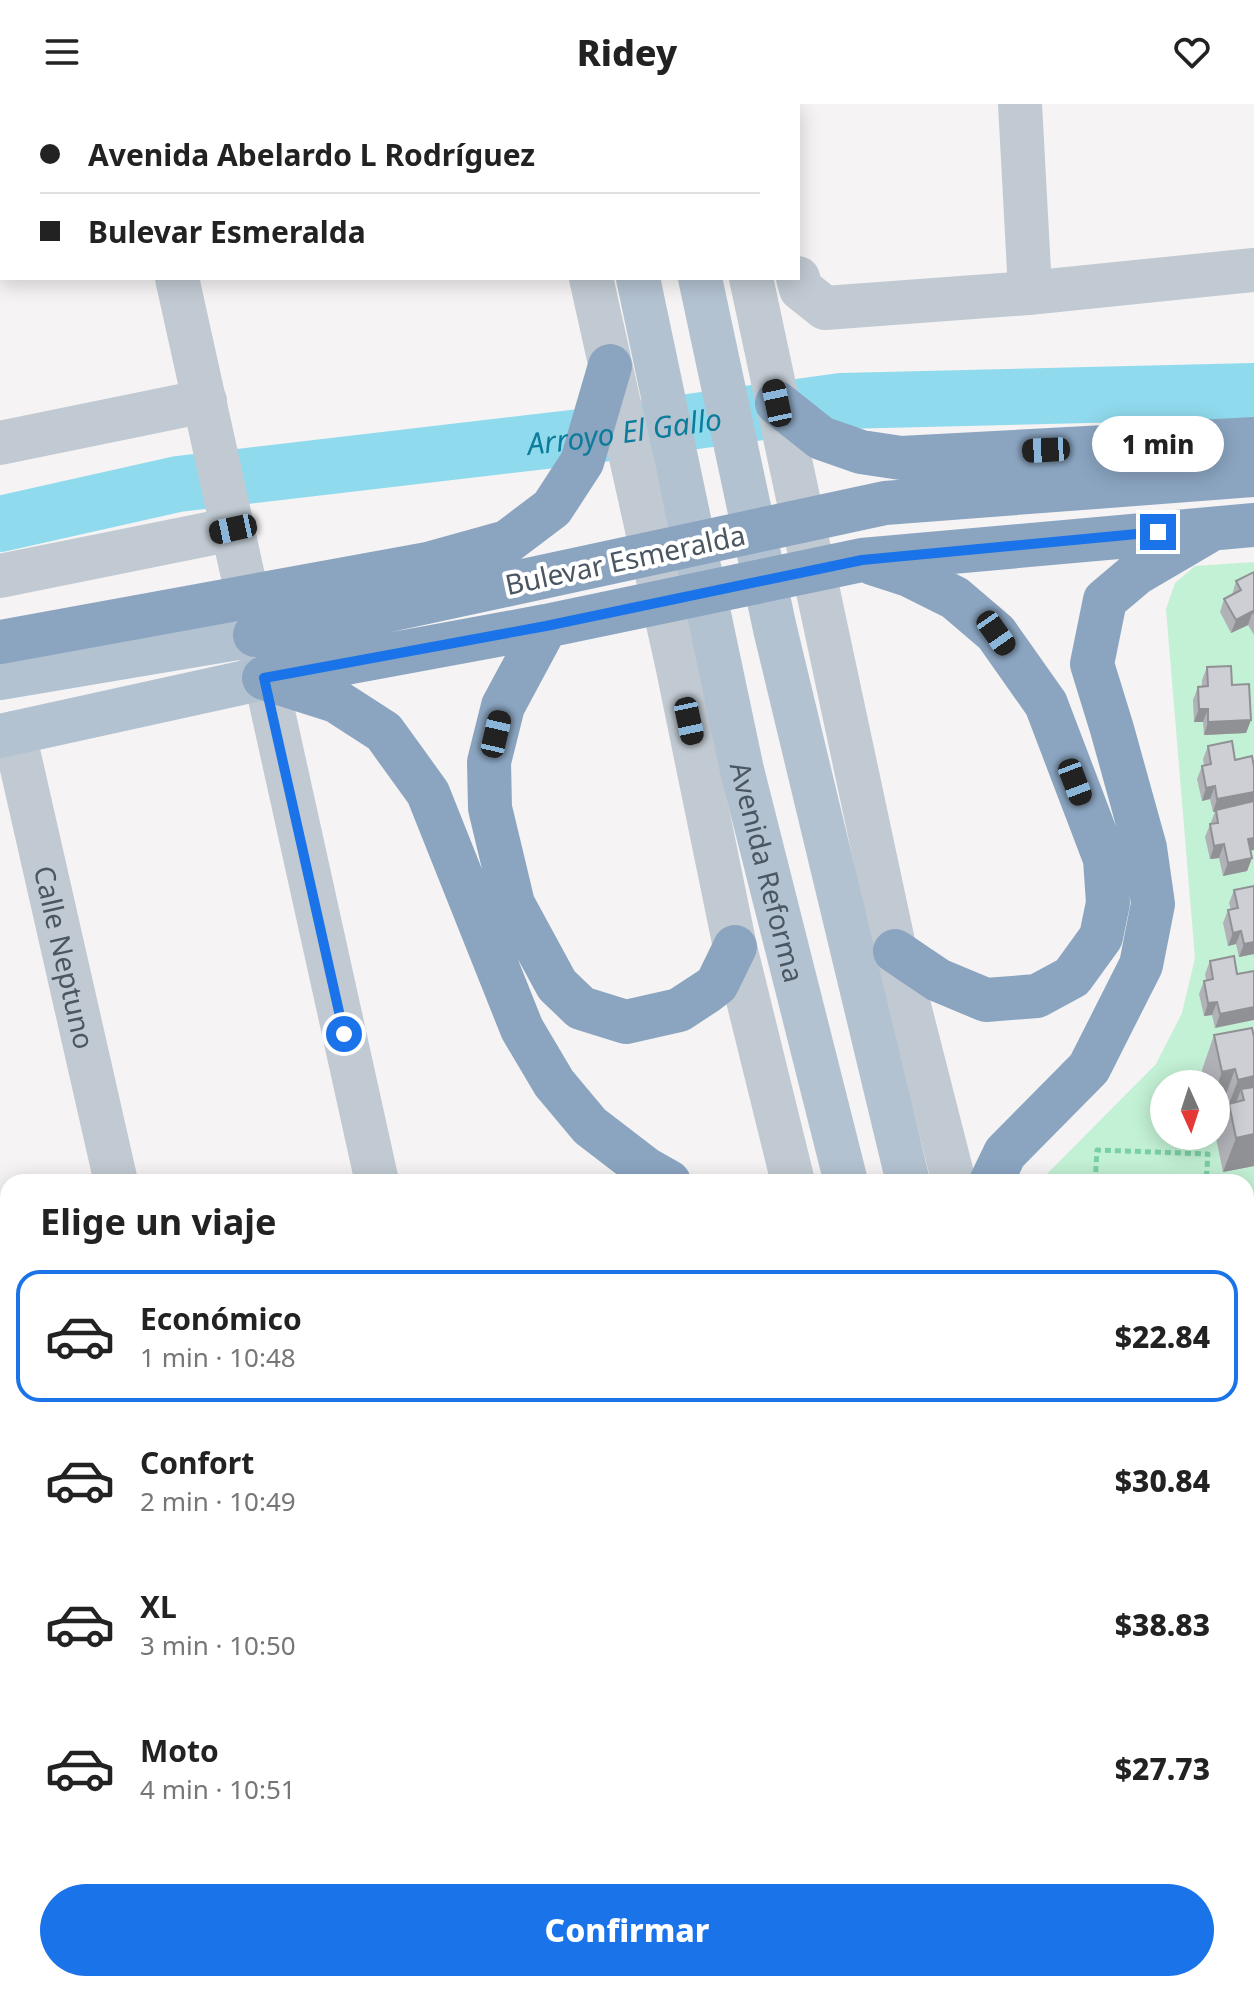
<!DOCTYPE html>
<html lang="es">
<head>
<meta charset="utf-8">
<style>
	body { margin:0; font-family:"Noto Sans",sans-serif; background:#f6f6f6; color:#222; height:100vh; display:flex; flex-direction:column; font-size:30px; white-space:nowrap }
	* { box-sizing:border-box; margin:0 }
	p { font-size:26px; color:#767676 }
	.icon { flex:none; width:44px; height:44px; fill:none; stroke:currentColor; stroke-width:2; stroke-linecap:round; stroke-linejoin:round }
	.map { position:relative; flex:1; overflow:hidden }
	.drawer { position:absolute; left:0px; top:1070px; width:1254px; height:818px; display:flex; flex-direction:column; background:#fff; border-radius:24px 24px 0 0; box-shadow:0 4px 20px #0003 }
	.drawer>* { flex:none }
	.top-card { position:absolute; left:0px; top:0px; width:800px; height:176px; box-shadow:0 4px 20px #0003; display:grid; align-content:center; height:176px; padding:0 40px; background:#fff }
	.needle { width:52px; rotate:177deg }
	.buttons { position:absolute; left:1150px; top:966px; display:grid; gap:16px }
	.buttons a { display:grid; place-items:center; width:80px; height:80px; border-radius:50%; background:#fff; box-shadow:0 4px 20px #0003; font-size:40px }
	.end { position:absolute; width:36px; height:36px; margin:-18px; border:10px solid #1a73e8; background:#fff; box-shadow:0 0 0 4px #fff }
	.from { border-radius:50% }
	.bubble { position:absolute; height:56px; border-radius:28px; background:#fff; box-shadow:0 4px 20px #0003; font-size:26px; font-weight:800; line-height:56px; text-align:center }
	.car { position:absolute; width:24px; height:48px; margin:-24px -12px; border-radius:10px; box-shadow:0 0 6px 2px #0007; background:linear-gradient(#222 24%,#8ab4d8 0 40%,#222 0 76%,#8ab4d8 0 86%,#222 0) }
	.top-card b { display:flex; align-items:center; gap:28px; height:76px; font-size:30px }
	.top-card b+b { border-top:2px solid #e0e0e0 }
	.top-card i { width:20px; height:20px; background:#222 }
	ul { padding:0; list-style:none }
	li { display:flex; align-items:center; gap:24px; height:132px; margin:0 16px 12px; padding:0 24px; border:4px solid transparent; border-radius:24px }
	li div { flex:1 }
	li b { display:block; font-size:30px }
	li em { font-style:normal; font-weight:800 }
	li.selected { border-color:#1a73e8 }
	li>.icon { width:72px; height:72px; stroke-width:1.5 }
	h2 { padding:0 40px; font-size:36px; line-height:96px }
	.cta { display:flex; gap:16px; margin-top:auto; padding:16px 40px }
	.cta a { flex:1; height:92px; border-radius:48px; background:#1a73e8; color:#fff; font-size:32px; font-weight:800; line-height:92px; text-align:center }
	header { display:flex; justify-content:space-between; align-items:center; height:104px; padding:0 40px; background:#fff; font-size:36px; font-weight:800 }
	.map>svg:first-child { display:block }
	.green { fill:#c3f1d5; fill-rule:evenodd }
	.lines { fill:none; stroke-linecap:round; stroke-linejoin:round }
	.river { stroke:#90daee; stroke-width:56 }
	.path { stroke:#7ad0a6; stroke-width:5; stroke-dasharray:6 4; stroke-linecap:butt }
	.minor { stroke:#c1cad2; stroke-width:44 }
	.major { stroke:#b3c2d1; stroke-width:44 }
	.highway { stroke:#8ba5c1; stroke-width:44 }
	.wall { fill:#b0b2b7 }
	.shaded-wall { fill:#909195 }
	.building { fill:#cdcfd5; stroke:#909195; stroke-width:2 }
	.route { stroke:#1a73e8; stroke-width:10 }
	.labels { text-anchor:middle; dominant-baseline:central; stroke-width:8; stroke-linejoin:round; paint-order:stroke }
	.street-label { font-size:28px; fill:#4a5661; stroke:#fff }
	.water-label { font-size:30px; font-style:italic; fill:#0c7c9b; stroke:#fff }
</style>
</head>
<body>
<header><svg class="icon" aria-label="menu" viewBox="0 0 24 24"><path d="M4 6h16M4 12h16M4 18h16"/></svg>Ridey<svg class="icon" aria-label="heart" viewBox="0 0 24 24"><path d="M12 20l-8-8c-3-5 5-10 8-4 3-6 11-1 8 4z"/></svg></header>
<div class="map">
<svg width="1254" height="1887" viewBox="0 0 1254 1887">
	<rect width="100%" height="100%" fill="#f5f3f3"/>
	<path class="green" d="M1254,458V1292L1246,1294V1078H1039L1156,960L1182,909L1195,854L1166,505L1175,479L1195,462ZM1164,980H1216V1032H1164Z"/>
	<g class="lines">
		<path class="river" id="s1" d="M0,420L178,380L580,333L841,297L1254,287"/>
		<path class="path" d="M1095,1078L1097,1046L1208,1050L1206,1078
			M1246,1299L1254,1297
			M1246,1310L1253,1308L1254,1312
			M1246,1325L1254,1323
			M1246,1332L1254,1331
			M1246,1545L1247,1549
			M966,1880L968,1887"/>
		<g class="minor">
			<path d="M139,0V2"/>
			<path d="M554,0V2"/>
			<path d="M714,0L715,2"/>
			<path d="M752,0L753,2"/>
			<path d="M1020,0L1029,167L1028,189L1254,166"/>
			<path d="M0,62L2,61"/>
			<path d="M177,174L377,1078"/>
			<path d="M591,174L677,560L735,843L793,1078"/>
			<path d="M751,174L895,847L954,1078"/>
			<path d="M798,174L801,185L825,204L1028,189"/>
			<path d="M0,339L205,297"/>
			<path d="M0,472L233,425"/>
			<path id="s2" d="M14,629L116,1078"/>
			<path d="M0,1323L8,1321"/>
			<path d="M0,1477L8,1475"/>
			<path d="M0,1712L8,1710"/>
			<path d="M555,1880L557,1887"/>
			<path d="M441,1887L473,1880"/>
		</g>
		<g class="major">
			<path d="M602,0V2"/>
			<path d="M664,0V2"/>
			<path id="s3" d="M638,174L742,666L846,1078"/>
			<path d="M700,174L775,525L908,1078"/>
			<path d="M0,574L255,531"/>
			<path d="M0,632L264,574"/>
			<path d="M1032,1880L1033,1887"/>
			<path d="M1103,1880L1105,1887"/>
		</g>
		<path class="highway" d="M777,299L821,334L861,348L901,354L1254,335
			M872,459L909,471L955,494L996,529L1046,600L1105,755L1108,799L1101,833L1072,873L1037,892L986,896L938,876L895,847
			M546,522L503,602L489,658L490,704L513,800L557,881L581,904L626,918L679,906L708,887L717,880L735,843
			M255,531L380,508L885,399L1254,371
			M0,538L428,460L507,438L552,404L582,358L610,262
			M264,574L546,522L862,456L1254,421
			M270,576L336,597L384,628L428,689L522,925L554,979L590,1022L646,1065L669,1078
			M991,1078L1005,1049L1089,964L1141,861L1153,800L1145,744L1112,625L1092,560L1105,496L1137,469L1207,428"/>
	</g>
	<path class="wall" d="M203,0H443L432,2H203Z
		M1254,468V531L1248,521L1231,529L1220,508L1224,495L1232,491L1236,477Z
		M1207,563L1232,581L1251,616L1246,629L1204,631L1203,618H1194L1193,596L1198,583L1202,582V576Z
		M1208,642L1250,747L1252,754L1247,767L1223,772L1219,754L1210,755L1205,733L1215,708H1213L1210,695L1202,697L1197,675L1202,662L1204,661L1203,655Z
		M1254,782V850L1239,853L1236,840L1228,842L1223,819L1228,806H1231L1229,799L1234,786Z
		M1210,857L1237,870L1215,924L1212,911L1204,912L1199,890L1204,877L1206,876L1205,870Z
		M1214,931L1254,933V1062L1223,1068L1216,1034L1225,1010L1223,999L1216,1001V980H1205L1202,966Z
		M1254,1495V1548H1251L1246,1526V1500L1247,1496Z
		M1246,1589L1254,1650L1246,1651Z
		M1254,1758V1886L1246,1849V1760Z"/>
	<path class="shaded-wall" d="M322,0H443L432,2H312Z
		M1253,507L1248,521L1231,529L1236,516Z
		M1199,605H1208L1203,618H1194Z
		M1251,616L1246,629L1204,631L1208,618Z
		M1215,682L1210,695L1202,697L1206,684Z
		M1254,688V700L1213,708L1217,695Z
		M1254,734V746L1243,748L1248,735Z
		M1224,740L1219,754L1210,755L1214,742Z
		M1252,754L1247,767L1223,772L1228,759Z
		M1241,827L1236,840L1228,842L1233,829Z
		M1254,838V850L1239,853L1244,840Z
		M1217,898L1212,911L1204,912L1208,899Z
		M1254,903V916L1215,924L1220,910Z
		M1235,965L1223,999L1216,1001V984L1222,968Z
		M1254,972V1004L1244,996L1241,985L1233,1008L1229,1000L1238,976Z
		M1254,1030V1062L1223,1068L1236,1034Z
		M1254,1141V1145L1246,1167V1142Z
		M1254,1196V1222L1251,1231L1246,1232V1201Z
		M1254,1632V1650L1246,1651V1643L1250,1633Z"/>
	<path class="building" d="M217,0H322L312,2H217Z
		M1254,468V510L1253,507L1236,516L1224,495L1241,486L1236,477Z
		M1231,562L1232,581L1249,580L1251,616L1208,618V605H1199L1198,583L1208,582L1207,563Z
		M1232,637L1235,656L1252,652L1254,663V688L1217,695L1215,682L1206,684L1202,662L1211,660L1208,642Z
		M1254,697V734L1248,735L1252,754L1228,759L1224,740L1214,742L1210,720L1218,719L1216,706Z
		M1254,782V838L1244,840L1241,827L1233,829L1228,806L1238,804L1234,786Z
		M1234,852L1237,870L1254,867V903L1220,910L1217,898L1208,899L1204,877L1213,875L1210,857Z
		M1252,924L1254,933V972L1238,976L1235,965L1222,968L1214,931Z
		M1254,983V1030L1236,1034L1229,1000L1244,996L1241,985Z
		M1254,1110V1141L1246,1142V1112Z
		M1254,1151V1199L1246,1201V1153Z
		M1254,1495V1528L1247,1496Z
		M1254,1587V1632L1250,1633L1246,1615V1589Z
		M1254,1758V1834L1246,1797V1760Z"/>
	<g class="lines">
		<path class="route" d="M344,930L264,574L546,522L862,456L1158,428"/>
	</g>
	<g class="labels">
		<g class="street-label">
			<text transform="translate(625 455) rotate(-12)">Bulevar Esmeralda</text>
			<text stroke="none"><textPath href="#s3" startOffset="608">Avenida Reforma</textPath></text>
			<text stroke="none"><textPath href="#s2" startOffset="230">Calle Neptuno</textPath></text>
		</g>
		<g class="water-label">
			<text stroke="none"><textPath href="#s1" startOffset="632">Arroyo El Gallo</textPath></text>
		</g>
	</g>
</svg>
<div class="buttons">
<a><svg class="needle" viewBox="-14 -14 28 28"><path d="M0-13l5 13h-10z" fill="#e53935"/><path d="M0 13l5-13h-10z" fill="#767676"/></svg></a>
</div>
<i class="end from" style="left:344px;top:930px"></i>
<i class="end" style="left:1158px;top:428px"></i>
<div class="bubble" style="left:1092px;top:312px;width:132px">1 min</div>
<i class="car" style="left:777px;top:299px;rotate:348deg"></i>
<i class="car" style="left:1046px;top:346px;rotate:267deg"></i>
<i class="car" style="left:233px;top:425px;rotate:258deg"></i>
<i class="car" style="left:996px;top:529px;rotate:145deg"></i>
<i class="car" style="left:689px;top:617px;rotate:168deg"></i>
<i class="car" style="left:496px;top:630px;rotate:13deg"></i>
<i class="car" style="left:1075px;top:678px;rotate:159deg"></i>
<div class="top-card">
<b><i class="from"></i>Avenida Abelardo L Rodríguez</b>
<b><i></i>Bulevar Esmeralda</b>
</div>
<section class="drawer">
<h2>Elige un viaje</h2>
<ul>
<li class="selected"><svg class="icon" aria-label="car" viewBox="0 0 24 24"><path d="M5 17H2v-5l4-1 3-4h7l3 4 3 1v5h-3M9 17h6M6 11h13"/><circle cx="7" cy="17" r="2"/><circle cx="17" cy="17" r="2"/></svg><div><b>Económico</b><p>1 min · 10:48</p></div><em>$22.84</em></li>
<li><svg class="icon" aria-label="car" viewBox="0 0 24 24"><path d="M5 17H2v-5l4-1 3-4h7l3 4 3 1v5h-3M9 17h6M6 11h13"/><circle cx="7" cy="17" r="2"/><circle cx="17" cy="17" r="2"/></svg><div><b>Confort</b><p>2 min · 10:49</p></div><em>$30.84</em></li>
<li><svg class="icon" aria-label="car" viewBox="0 0 24 24"><path d="M5 17H2v-5l4-1 3-4h7l3 4 3 1v5h-3M9 17h6M6 11h13"/><circle cx="7" cy="17" r="2"/><circle cx="17" cy="17" r="2"/></svg><div><b>XL</b><p>3 min · 10:50</p></div><em>$38.83</em></li>
<li><svg class="icon" aria-label="car" viewBox="0 0 24 24"><path d="M5 17H2v-5l4-1 3-4h7l3 4 3 1v5h-3M9 17h6M6 11h13"/><circle cx="7" cy="17" r="2"/><circle cx="17" cy="17" r="2"/></svg><div><b>Moto</b><p>4 min · 10:51</p></div><em>$27.73</em></li>
</ul>
<div class="cta"><a>Confirmar</a></div>
</section>
</div>
</body>
</html>
